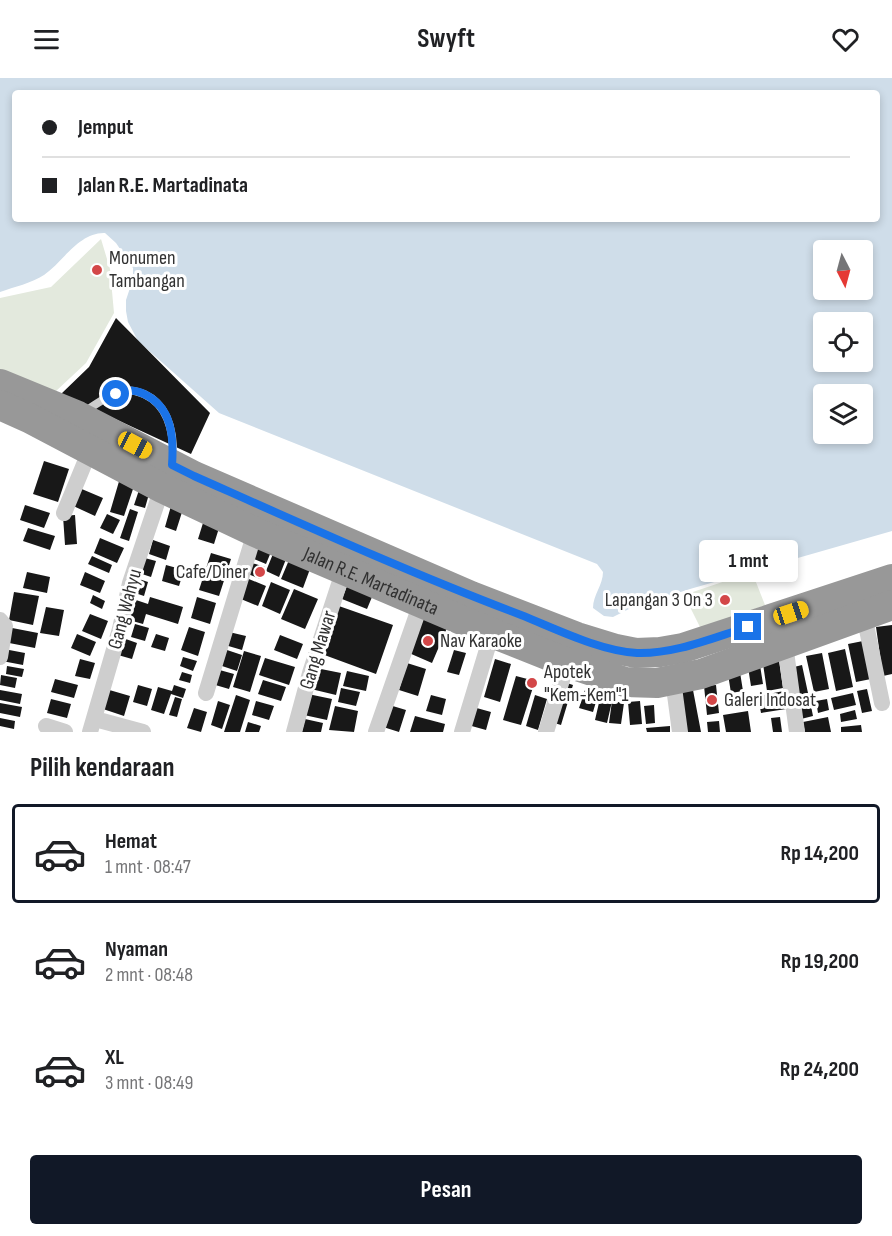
<!DOCTYPE html>
<html lang="id">
<head>
<meta charset="utf-8">
<style>
	body { margin:0; font-family:"Sofia Sans Condensed",sans-serif; background:#f6f6f6; color:#202124; height:100vh; display:flex; flex-direction:column; font-size:22px; white-space:nowrap }
	* { box-sizing:border-box; margin:0 }
	p { font-size:20px; color:#757577 }
	.icon { flex:none; width:33px; height:33px; fill:none; stroke:currentColor; stroke-width:2; stroke-linecap:round; stroke-linejoin:round }
	.map { position:relative; height:654px; overflow:hidden }
	.details { display:flex; flex-direction:column; background:#fff; flex:1 }
	.details>* { flex:none }
	.guide { position:absolute; left:12px; top:12px; width:868px; height:132px; border-radius:6px; box-shadow:0 3px 9px #0003; display:grid; align-content:center; height:132px; padding:0 30px; background:#fff }
	.needle { width:39px; rotate:174deg }
	.fabs { position:absolute; left:813px; top:162px; display:grid; gap:12px }
	.fabs a { display:grid; place-items:center; width:60px; height:60px; border-radius:6px; background:#fff; box-shadow:0 3px 9px #0003; font-size:30px }
	.end { position:absolute; width:27px; height:27px; margin:-14px; border:8px solid #1a73e8; background:#fff; box-shadow:0 0 0 3px #fff }
	.from { border-radius:50% }
	.bubble { position:absolute; height:42px; border-radius:6px; background:#fff; box-shadow:0 3px 9px #0003; font-size:20px; font-weight:700; line-height:42px; text-align:center }
	.car { position:absolute; width:18px; height:36px; margin:-18px -9px; border-radius:8px; box-shadow:0 0 4px 2px #0007; background:linear-gradient(#f5c518 24%,#345 0 40%,#f5c518 0 76%,#345 0 86%,#f5c518 0) }
	.guide b { display:flex; align-items:center; gap:21px; height:57px; font-size:22px }
	.guide b+b { border-top:2px solid #e0e0e0 }
	.guide i { width:15px; height:15px; background:#202124 }
	ul { padding:0; list-style:none }
	li { display:flex; align-items:center; gap:18px; height:99px; margin:0 12px 9px; padding:0 18px; border:3px solid transparent; border-radius:6px }
	li div { flex:1 }
	li b { display:block; font-size:22px }
	li em { font-style:normal; font-weight:700 }
	li.active { border-color:#111827 }
	li>.icon { width:54px; height:54px; stroke-width:1.5 }
	h2 { padding:0 30px; font-size:27px; line-height:72px }
	.cta { display:flex; gap:12px; margin-top:auto; padding:12px 30px }
	.cta a { flex:1; height:69px; border-radius:6px; background:#111827; color:#fff; font-size:24px; font-weight:700; line-height:69px; text-align:center }
	header { display:flex; justify-content:space-between; align-items:center; height:78px; padding:0 30px; background:#fff; font-size:27px; font-weight:700 }
	.map>svg:first-child { display:block }
	.green { fill:#e3e9dd }
	.water { fill:#cfdde9; fill-rule:evenodd }
	.building { fill:#181818 }
	.lines { fill:none; stroke-linecap:round; stroke-linejoin:round }
	.lane { stroke:#cecece; stroke-width:8 }
	.street { stroke:#cecece; stroke-width:16 }
	.highway { stroke:#989898; stroke-width:30 }
	.route { stroke:#1a73e8; stroke-width:8 }
	.poi-dot { fill:#d34748; stroke:#fff; stroke-width:2 }
	.labels { text-anchor:middle; dominant-baseline:central; stroke-width:6; stroke-linejoin:round; paint-order:stroke }
	.poi-label { font-size:20px; fill:#313131; stroke:#fff; text-anchor:start }
	.street-label { font-size:20px; fill:#313131; stroke:#fff }
</style>
</head>
<body>
<header><svg class="icon" aria-label="menu" viewBox="0 0 24 24"><path d="M4 6h16M4 12h16M4 18h16"/></svg>Swyft<svg class="icon" aria-label="heart" viewBox="0 0 24 24"><path d="M12 20l-8-8c-3-5 5-10 8-4 3-6 11-1 8 4z"/></svg></header>
<div class="map">
<svg width="892" height="654" viewBox="0 0 892 654">
	<rect width="100%" height="100%" fill="#fff"/>
	<path class="green" d="M101,161L110,191L114,235L86,285L55,314L0,299V220L51,209Z
		M752,494L765,527L701,551L684,517Z"/>
	<path class="water" d="M0,0H892V453L690,511L631,530L613,539L604,538L593,530C593,517 603,507 603,494L597,486L219,335L138,263L128,244L126,233V222L133,201V190L116,165L105,155C79,154 63,184 44,197C32,205 14,209 0,214ZM15,15H878V141H15ZM824,172H862V212H824ZM824,244H862V284H824ZM824,316H862V356H824Z"/>
	<path class="building" d="M116,240L210,335L191,376L61,316L89,289Z
		M44,383L69,391L58,424L33,416Z
		M120,400L135,405L124,438L110,434Z
		M141,406L151,409L145,430L134,427Z
		M77,409L103,420L95,438L69,426Z
		M25,427L50,435L44,450L20,442Z
		M171,428L183,431L176,453L165,449Z
		M130,431L138,434L129,463L120,460Z
		M107,436L120,442L113,456L100,450Z
		M75,437L77,466L65,467L63,438Z
		M203,445L219,450L214,466L198,461Z
		M28,450L55,458L50,472L23,463Z
		M100,460L124,470L117,485L94,475Z
		M153,462L170,468L166,482L149,476Z
		M255,462L273,469L266,486L249,479Z
		M275,471L288,476L279,499L266,493Z
		M211,475L231,481L219,518L199,512Z
		M92,478L112,487L109,495L88,486Z
		M141,479L156,483L151,499L136,494Z
		M289,482L310,491L303,510L281,501Z
		M252,485L265,489L260,501L248,496Z
		M166,487L184,492L179,508L162,503Z
		M27,494L50,499L47,515L23,510Z
		M85,494L105,503L100,515L80,507Z
		M244,499L266,508L258,528L236,519Z
		M136,500L148,504L144,518L132,514Z
		M271,504L290,512L280,536L262,528Z
		M347,508L372,519L367,531L342,521Z
		M294,511L318,521L305,551L281,541Z
		M14,514L39,518L33,547L9,542Z
		M93,517L105,523L102,531L90,525Z
		M150,519L183,529L178,546L146,536L143,546L129,542L136,522L148,526Z
		M197,519L216,525L210,546L191,540Z
		M336,527L393,547L376,596L319,575Z
		M46,529L64,532L59,558L40,555Z
		M90,536L108,543L101,561L82,553Z
		M424,540L447,550L432,585L409,575Z
		M135,546L149,550L145,563L131,559Z
		M892,547V596L883,598L876,549Z
		M7,549L38,555L35,570L4,564Z
		M189,549L205,554L198,578L181,572Z
		M229,554L246,558L242,572L225,567Z
		M77,556L96,564L90,578L71,570Z
		M156,556L169,560L165,573L151,569Z
		M280,557L303,566L297,581L274,572Z
		M123,560L137,565L132,581L118,577Z
		M863,563L871,601L856,604L848,566Z
		M4,571L25,575L23,587L2,583Z
		M224,571L242,577L237,593L219,587Z
		M845,571L853,609L836,613L828,575Z
		M454,572L466,575L459,597L447,594Z
		M244,573L261,578L250,614L233,609Z
		M822,575L829,611L814,614L806,578Z
		M778,576L783,610L767,613L762,579Z
		M183,579L197,583L193,593L180,588Z
		M265,580L295,589L289,607L259,597Z
		M80,581L95,585L90,601L75,598Z
		M495,581L511,586L500,624L484,619Z
		M759,581L763,606L751,608L747,583Z
		M407,585L426,591L418,618L399,612Z
		M802,587L808,615L796,618L790,590Z
		M7,588L24,591L22,599L6,596Z
		M739,588L743,613L731,615L727,590Z
		M316,590L341,595L336,617L311,611Z
		M216,591L234,596L229,611L212,606Z
		M347,593L369,598L366,613L343,608Z
		M182,594L192,597L190,605L179,602Z
		M1,597L17,600L15,610L0,607Z
		M516,598L535,603L521,647L503,642Z
		M55,601L78,607L74,620L51,614Z
		M263,602L286,609L281,623L258,616Z
		M564,604L573,607L561,647L551,644Z
		M138,607L152,611L147,628L133,624Z
		M174,607L186,611L183,620L171,616L164,636L151,632L158,609L172,613Z
		M716,607L719,635L707,637L704,608Z
		M341,610L360,614L356,628L338,624Z
		M106,611L130,618L124,638L100,630Z
		M867,611L872,633L862,635L857,613Z
		M0,612L22,616L20,626L0,622Z
		M585,612L598,617L593,634L579,630Z
		M693,612L701,654H684L677,614Z
		M784,613L786,631L761,635L758,618Z
		M853,615L856,627L834,632L831,620Z
		M308,616L332,621L327,642L304,637Z
		M601,616L613,619L607,645L595,642Z
		M236,617L250,622L240,654H224Z
		M431,617L446,621L442,637L426,633Z
		M535,617L547,621L538,652L526,648Z
		M175,619L182,621L177,639L169,637Z
		M51,621L71,626L67,640L47,635Z
		M827,621L829,632L818,635L816,623Z
		M218,623L230,627L222,651L211,647Z
		M256,623L274,628L269,642L252,637Z
		M612,623L624,625L621,646L609,645Z
		M640,623L642,646L630,647L628,624Z
		M810,623L813,638L801,641L798,625Z
		M0,625L22,629L20,639L0,635Z
		M386,626L406,632L399,654L380,648Z
		M654,627L655,645L646,646L644,628Z
		M335,628L358,633L354,654L329,652Z
		M473,629L491,634L486,652L468,647Z
		M194,630L207,634L201,654L187,650Z
		M855,632L857,641L841,644L840,636Z
		M748,633L751,654H726L723,637Z
		M415,638L445,646L443,654H410Z
		M780,639L782,654H773L771,640Z
		M828,639L831,654H805L803,644Z
		M0,640L15,643L14,651L0,648Z
		M305,641L323,645L321,654H302Z
		M719,643L720,654H708L707,644Z
		M248,644L261,648L259,654H245Z
		M861,647L862,654H841V649Z
		M670,648V654H647L646,650Z"/>
	<g class="lines">
		<path class="lane" d="M84,334C96,326 111,315 126,313C132,311 138,314 144,316C170,328 174,356 173,381"/>
		<path class="street" d="M64,435L90,372
			M864,537L882,625
			M0,542L5,548L0,579
			M785,566L797,654
			M673,602L680,654
			M206,615L255,454
			M95,641L143,654
			M46,648L65,654
			M90,654L120,551L130,505L162,410
			M294,654L310,595L344,491
			M376,654L421,525
			M462,654L492,555
			M546,654L563,599L565,584"/>
		<g class="highway">
			<path d="M0,306L78,338L194,398L471,518L577,559L616,571L636,575L660,574L683,570L892,501"/>
			<path id="s1" d="M0,327L29,340L162,410L255,454L492,555L565,584L625,604L657,605L701,596L892,527"/>
		</g>
	</g>
	<g class="lines">
		<path class="route" d="M116,316C126,312 133,311 144,316C172,329 174,359 172,387L194,398C302,446 410,495 521,537C556,551 600,573 637,575C676,576 712,560 748,549"/>
	</g>
	<g class="poi-dot">
		<circle cx="97" cy="192" r="6"/>
		<circle cx="260" cy="494" r="6"/>
		<circle cx="725" cy="522" r="6"/>
		<circle cx="428" cy="563" r="6"/>
		<circle cx="532" cy="605" r="6"/>
		<circle cx="712" cy="622" r="6"/>
	</g>
	<g class="labels">
		<g class="poi-label">
			<text x="109" y="180">Monumen<tspan x="109" dy="23">Tambangan</tspan></text>
			<text x="248" y="494" text-anchor="end">Cafe/Diner</text>
			<text x="713" y="522" text-anchor="end">Lapangan 3 On 3</text>
			<text x="440" y="563">Nav Karaoke</text>
			<text x="544" y="594">Apotek<tspan x="544" dy="23">"Kem-Kem"1</tspan></text>
			<text x="724" y="622">Galeri Indosat</text>
		</g>
		<g class="street-label">
			<text stroke="none"><textPath href="#s1" startOffset="411">Jalan R.E. Martadinata</textPath></text>
			<text transform="translate(125 531) rotate(-75)">Gang Wahyu</text>
			<text transform="translate(318 572) rotate(-73)">Gang Mawar</text>
		</g>
	</g>
</svg>
<div class="fabs">
<a><svg class="needle" viewBox="-14 -14 28 28"><path d="M0-13l5 13h-10z" fill="#e53935"/><path d="M0 13l5-13h-10z" fill="#757577"/></svg></a>
<a><svg class="icon" aria-label="locate" viewBox="0 0 24 24"><circle cx="12" cy="12" r="6"/><path d="M12 2v4M12 18v4M2 12h4M18 12h4"/></svg></a>
<a><svg class="icon" aria-label="layers" viewBox="0 0 24 24"><path d="M12 4l9 5-9 5-9-5zM3 14l9 5 9-5"/></svg></a>
</div>
<i class="end from" style="left:116px;top:316px"></i>
<i class="end" style="left:748px;top:549px"></i>
<div class="bubble" style="left:699px;top:462px;width:99px">1 mnt</div>
<i class="car" style="left:135px;top:367px;rotate:118deg"></i>
<i class="car" style="left:791px;top:535px;rotate:72deg"></i>
<div class="guide">
<b><i class="from"></i>Jemput</b>
<b><i></i>Jalan R.E. Martadinata</b>
</div>
</div>
<section class="details">
<h2>Pilih kendaraan</h2>
<ul>
<li class="active"><svg class="icon" aria-label="car" viewBox="0 0 24 24"><path d="M5 17H2v-5l4-1 3-4h7l3 4 3 1v5h-3M9 17h6M6 11h13"/><circle cx="7" cy="17" r="2"/><circle cx="17" cy="17" r="2"/></svg><div><b>Hemat</b><p>1 mnt · 08:47</p></div><em>Rp 14,200</em></li>
<li><svg class="icon" aria-label="car" viewBox="0 0 24 24"><path d="M5 17H2v-5l4-1 3-4h7l3 4 3 1v5h-3M9 17h6M6 11h13"/><circle cx="7" cy="17" r="2"/><circle cx="17" cy="17" r="2"/></svg><div><b>Nyaman</b><p>2 mnt · 08:48</p></div><em>Rp 19,200</em></li>
<li><svg class="icon" aria-label="car" viewBox="0 0 24 24"><path d="M5 17H2v-5l4-1 3-4h7l3 4 3 1v5h-3M9 17h6M6 11h13"/><circle cx="7" cy="17" r="2"/><circle cx="17" cy="17" r="2"/></svg><div><b>XL</b><p>3 mnt · 08:49</p></div><em>Rp 24,200</em></li>
</ul>
<div class="cta"><a>Pesan</a></div>
</section>
</body>
</html>
